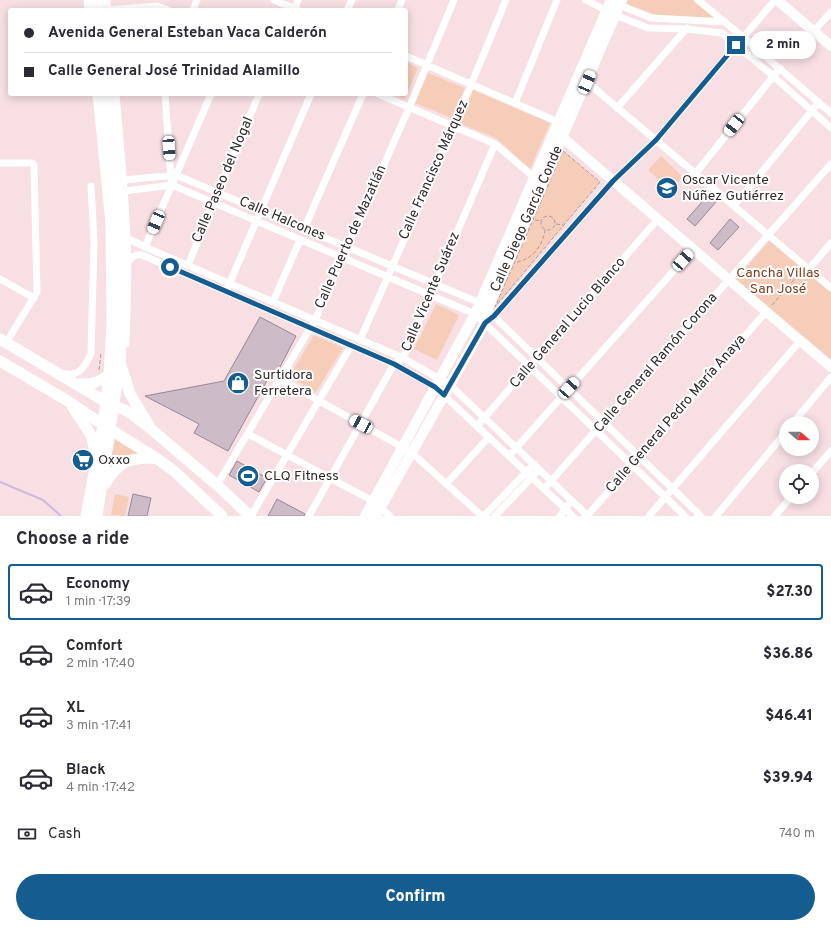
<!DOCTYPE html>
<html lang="en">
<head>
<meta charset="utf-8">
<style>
	body { margin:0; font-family:Overpass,sans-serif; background:#f2f2f3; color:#2b2b33; height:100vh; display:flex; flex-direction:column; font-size:15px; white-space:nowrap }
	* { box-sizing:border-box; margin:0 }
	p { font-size:13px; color:#7c7c81 }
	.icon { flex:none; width:22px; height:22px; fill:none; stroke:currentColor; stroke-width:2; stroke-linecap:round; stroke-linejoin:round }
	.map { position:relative; height:516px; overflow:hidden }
	.sheet { display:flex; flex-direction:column; background:#fff; flex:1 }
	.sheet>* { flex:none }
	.hud { position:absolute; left:8px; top:8px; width:400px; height:88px; border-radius:4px; box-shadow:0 2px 10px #0003; display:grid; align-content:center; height:88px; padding:0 16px; background:#fff }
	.needle { width:26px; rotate:110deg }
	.fabs { position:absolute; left:779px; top:416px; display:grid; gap:8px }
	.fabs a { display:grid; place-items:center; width:40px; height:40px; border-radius:50%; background:#fff; box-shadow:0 2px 10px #0003; font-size:20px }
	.end { position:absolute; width:18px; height:18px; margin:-9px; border:5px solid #155c90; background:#fff; box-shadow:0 0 0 2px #fff }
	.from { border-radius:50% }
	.bubble { position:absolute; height:28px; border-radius:14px; background:#fff; box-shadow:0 2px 10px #0003; font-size:13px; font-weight:800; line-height:28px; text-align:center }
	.car { position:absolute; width:12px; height:24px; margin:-12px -6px; border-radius:5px; box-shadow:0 0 3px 1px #0007; background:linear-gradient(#fff 24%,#345 0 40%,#fff 0 76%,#345 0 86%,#fff 0) }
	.hud b { display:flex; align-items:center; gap:14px; height:38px; font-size:15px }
	.hud b+b { border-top:1px solid #e1e1e2 }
	.hud i { width:10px; height:10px; background:#2b2b33 }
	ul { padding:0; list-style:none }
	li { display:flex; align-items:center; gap:12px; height:56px; margin:0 8px 6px; padding:0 8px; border:2px solid transparent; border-radius:4px }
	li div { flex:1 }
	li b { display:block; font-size:15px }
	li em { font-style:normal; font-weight:800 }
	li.selected { border-color:#155c90 }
	li>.icon { width:36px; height:36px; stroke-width:1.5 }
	h2 { padding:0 16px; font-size:18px; line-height:48px }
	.pay { display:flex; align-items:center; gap:10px; height:44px; padding:0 16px; font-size:15px }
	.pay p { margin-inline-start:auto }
	.action { display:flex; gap:8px; margin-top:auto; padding:8px 16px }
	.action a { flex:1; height:46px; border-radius:24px; background:#155c90; color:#fff; font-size:16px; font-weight:800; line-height:46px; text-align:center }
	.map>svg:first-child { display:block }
	.green { fill:#f6cdb8 }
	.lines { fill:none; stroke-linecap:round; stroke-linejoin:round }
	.stream { stroke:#d2b6de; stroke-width:2 }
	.building { fill:#cebbc8; stroke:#9a8894 }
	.path { stroke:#ae9b9f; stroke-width:1; stroke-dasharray:4 2; stroke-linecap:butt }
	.street { stroke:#fff; stroke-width:7 }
	.secondary { stroke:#fff; stroke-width:10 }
	.primary { stroke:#fff; stroke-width:11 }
	.route { stroke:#155c90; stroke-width:5 }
	.labels { text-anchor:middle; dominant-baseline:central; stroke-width:4; stroke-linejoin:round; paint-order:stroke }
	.street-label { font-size:14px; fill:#32292b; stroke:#fff }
	.poi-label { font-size:14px; fill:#32292b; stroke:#fff; text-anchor:start }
	.park-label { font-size:14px; fill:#7b4120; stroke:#fff }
</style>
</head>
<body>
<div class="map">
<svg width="831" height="516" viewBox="0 0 831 516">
	<rect width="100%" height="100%" fill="#f7dfe4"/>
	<path class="green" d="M628,0H692L715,18L657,15L627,4Z
		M406,62L418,68L405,99L393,94H406Z
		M428,73L465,88L452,118L415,103Z
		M473,90L550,123L530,169L496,138L459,123Z
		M563,151L600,182L495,307Z
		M661,156L683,177L671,191L648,170Z
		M770,240L831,291V359L735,280Z
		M436,304L459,315L437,360L414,349Z
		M314,335L343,348L316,392L289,377Z
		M115,439L142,456L108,476Z
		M115,494L129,497L125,516L111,515Z"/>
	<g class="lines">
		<path class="stream" d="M0,482L43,500L61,516"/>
	</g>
	<path class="building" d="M708,195L716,202L695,226L687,219Z
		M730,219L739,227L718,250L710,243Z
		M260,317L296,336L279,369L269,377L228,451L194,433L199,424L145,396L224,381Z
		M237,461L267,478L259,492L229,475Z
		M133,494L151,498L147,516H128Z
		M277,499L305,514L304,516H268Z"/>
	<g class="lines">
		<path class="path" d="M563,151L600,182L495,307Z
			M541 223a7 7 0 1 1 14 0a7 7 0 1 1-14 0Z
			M535,220L541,221
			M556,224L563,225
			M517,262C533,259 543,245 545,230
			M772,305L800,273
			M99,370L101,353"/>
		<path class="street" d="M107,0L108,10
			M274,0L298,10
			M586,0L615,15L648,28L686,29L722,33L773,76L831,128
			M698,0L743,37L831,113
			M617,4L651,18L725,22
			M108,10L157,6L168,10
			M193,10L197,0
			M294,10L298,0
			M347,10L352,0
			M398,10L402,0
			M814,31L831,12
			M406,56L558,122
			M583,80L587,82L831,288
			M116,94C120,142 125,189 127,237C129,273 127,309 126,344
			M165,94L171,179
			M378,94L495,144L534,177
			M515,103L557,0
			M617,108L687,28
			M0,163H32L34,165L37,292L6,343
			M695,174L780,68
			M124,180L176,175L480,303L701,516
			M125,191L172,185L475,314L685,516
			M734,206L819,102
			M304,229L363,94
			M127,238L145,247L403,358L450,385L588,516
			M145,247L211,94
			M128,262C132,257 135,254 142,255L394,364L435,387L573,516
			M188,265L259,94
			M809,269L831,243
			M0,279L34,298
			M228,287L311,94
			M273,302L300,240
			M491,318L494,316L613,181L656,140L775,0
			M360,340L454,126L506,0
			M62,373C79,378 85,367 91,353L94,242L91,186
			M280,379L402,447L412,453L482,516
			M793,423L831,377
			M477,426L658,219
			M248,434L373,501L390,516
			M509,456L693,249
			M812,473L831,451
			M446,484L489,437
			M217,485L315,320L409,108L454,0
			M544,489L831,164
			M251,516L351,346
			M309,516L394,364L403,358L495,144
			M484,516L534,464
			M495,516L535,474
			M560,516L568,505
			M587,516L766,312
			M649,516L800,341
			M716,516L786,432
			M775,516L791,497"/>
		<path class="secondary" d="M777,0L831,46
			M556,135L562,137L831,367
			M365,516L475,314L611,0
			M376,516L485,323L487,310L622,0"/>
		<path class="primary" d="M89,0L90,10
			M98,0L99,10
			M0,339L106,402L129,412L151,429L217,485L250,516
			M0,361L68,401L103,425L156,458L174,471L222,516
			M121,365L130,394L149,425
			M76,384C92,384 96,384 109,375
			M72,406L89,432L92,438L96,457
			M105,484C120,460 128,458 156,458
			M86,516L103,425L109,375L112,323L111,223L98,94
			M97,516L120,363L121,338L119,224L107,94"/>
	</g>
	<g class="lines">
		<path class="route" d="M170,267L394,364L435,387L444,395L485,323L494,316L613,181L656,140L736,45"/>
	</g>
	<defs>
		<g id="school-disc" transform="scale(1.15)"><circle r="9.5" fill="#155c90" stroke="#fff"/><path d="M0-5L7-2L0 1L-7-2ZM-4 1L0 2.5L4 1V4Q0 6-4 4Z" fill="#fff"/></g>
		<g id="shop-disc" transform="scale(1.15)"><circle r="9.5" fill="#155c90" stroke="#fff"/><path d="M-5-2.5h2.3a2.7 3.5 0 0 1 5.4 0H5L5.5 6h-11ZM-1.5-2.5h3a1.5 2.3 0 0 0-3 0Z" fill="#fff"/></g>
		<g id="supermarket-disc" transform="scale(1.15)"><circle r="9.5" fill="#155c90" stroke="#fff"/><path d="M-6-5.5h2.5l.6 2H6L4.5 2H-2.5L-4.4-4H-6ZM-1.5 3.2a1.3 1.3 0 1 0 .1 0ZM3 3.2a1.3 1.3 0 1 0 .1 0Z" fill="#fff"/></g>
		<g id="stadium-disc" transform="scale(1.15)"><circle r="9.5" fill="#155c90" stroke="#fff"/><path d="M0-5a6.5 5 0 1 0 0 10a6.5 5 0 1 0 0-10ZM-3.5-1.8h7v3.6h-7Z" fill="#fff"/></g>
	</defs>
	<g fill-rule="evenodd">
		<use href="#school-disc" x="667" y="188"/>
		<use href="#shop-disc" x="238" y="383"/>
		<use href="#supermarket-disc" x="83" y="460"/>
		<use href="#stadium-disc" x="248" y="476"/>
	</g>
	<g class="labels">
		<g class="street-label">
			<text transform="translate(434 170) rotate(-66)">Calle Francisco Márquez</text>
			<text transform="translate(223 180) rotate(-67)">Calle Paseo del Nogal</text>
			<text transform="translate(282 219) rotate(23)">Calle Halcones</text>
			<text transform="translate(527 219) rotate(-66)">Calle Diego García Conde</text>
			<text transform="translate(351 237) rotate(-66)">Calle Puerto de Mazatlán</text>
			<text transform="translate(431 292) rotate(-67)">Calle Vicente Suárez</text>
			<text transform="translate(568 323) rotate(-49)">Calle General Lucio Blanco</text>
			<text transform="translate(656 363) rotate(-49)">Calle General Ramón Corona</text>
			<text transform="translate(676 414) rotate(-49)">Calle General Pedro María Anaya</text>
		</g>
		<g class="poi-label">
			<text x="682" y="180">Oscar Vicente<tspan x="682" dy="16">Núñez Gutiérrez</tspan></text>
			<text x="254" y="375">Surtidora<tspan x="254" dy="16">Ferretera</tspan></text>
			<text x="98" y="460">Oxxo</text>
			<text x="264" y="476">CLQ Fitness</text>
		</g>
		<g class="park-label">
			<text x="778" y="273">Cancha Villas<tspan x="778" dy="16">San José</tspan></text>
		</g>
	</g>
</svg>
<div class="fabs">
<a><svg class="needle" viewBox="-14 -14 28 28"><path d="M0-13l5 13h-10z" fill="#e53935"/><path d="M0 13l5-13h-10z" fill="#7c7c81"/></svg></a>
<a><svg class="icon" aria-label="locate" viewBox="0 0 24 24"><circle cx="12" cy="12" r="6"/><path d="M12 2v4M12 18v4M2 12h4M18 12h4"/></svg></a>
</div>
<i class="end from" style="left:170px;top:267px"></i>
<i class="end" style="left:736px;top:45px"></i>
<div class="bubble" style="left:750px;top:31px;width:66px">2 min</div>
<i class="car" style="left:587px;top:82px;rotate:23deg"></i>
<i class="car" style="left:734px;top:125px;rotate:218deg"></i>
<i class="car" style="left:169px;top:148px;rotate:176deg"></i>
<i class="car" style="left:156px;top:222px;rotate:203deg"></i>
<i class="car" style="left:683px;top:260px;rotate:42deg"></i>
<i class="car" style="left:569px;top:388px;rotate:42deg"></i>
<i class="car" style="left:361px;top:424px;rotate:299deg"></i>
<div class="hud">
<b><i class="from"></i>Avenida General Esteban Vaca Calderón</b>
<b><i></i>Calle General José Trinidad Alamillo</b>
</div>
</div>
<section class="sheet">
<h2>Choose a ride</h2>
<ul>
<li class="selected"><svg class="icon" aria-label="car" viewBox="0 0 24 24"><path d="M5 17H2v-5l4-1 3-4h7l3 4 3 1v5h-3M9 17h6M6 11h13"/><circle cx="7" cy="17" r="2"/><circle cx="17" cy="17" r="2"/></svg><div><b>Economy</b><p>1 min · 17:39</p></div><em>$27.30</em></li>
<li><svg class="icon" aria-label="car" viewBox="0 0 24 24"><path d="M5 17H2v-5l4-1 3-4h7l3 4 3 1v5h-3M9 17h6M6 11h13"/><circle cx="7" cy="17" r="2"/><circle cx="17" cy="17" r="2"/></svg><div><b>Comfort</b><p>2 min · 17:40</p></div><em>$36.86</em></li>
<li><svg class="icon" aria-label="car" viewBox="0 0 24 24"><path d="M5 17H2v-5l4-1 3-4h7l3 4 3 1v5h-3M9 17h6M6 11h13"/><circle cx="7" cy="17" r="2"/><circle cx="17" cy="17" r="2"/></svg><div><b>XL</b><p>3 min · 17:41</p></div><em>$46.41</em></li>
<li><svg class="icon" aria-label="car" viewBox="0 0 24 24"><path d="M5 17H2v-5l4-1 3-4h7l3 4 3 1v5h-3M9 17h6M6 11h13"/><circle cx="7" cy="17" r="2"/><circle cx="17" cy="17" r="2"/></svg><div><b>Black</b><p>4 min · 17:42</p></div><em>$39.94</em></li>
</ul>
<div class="pay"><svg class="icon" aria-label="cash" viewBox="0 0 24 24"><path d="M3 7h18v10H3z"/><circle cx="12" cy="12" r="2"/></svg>Cash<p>740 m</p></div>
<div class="action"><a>Confirm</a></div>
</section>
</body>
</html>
